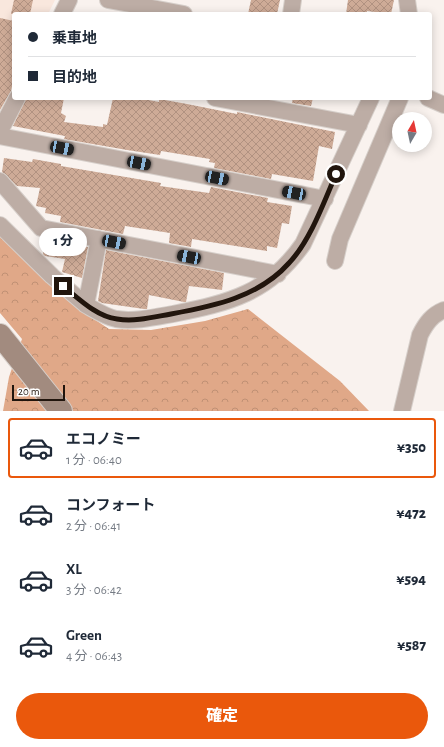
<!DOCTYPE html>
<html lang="ja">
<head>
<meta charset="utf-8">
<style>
	body { margin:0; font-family:"Alegreya Sans","Noto Sans JP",sans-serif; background:#f6f6f7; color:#1f2937; height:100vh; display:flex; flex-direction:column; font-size:15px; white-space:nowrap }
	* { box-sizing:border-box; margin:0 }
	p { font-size:13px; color:#747a83 }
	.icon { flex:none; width:22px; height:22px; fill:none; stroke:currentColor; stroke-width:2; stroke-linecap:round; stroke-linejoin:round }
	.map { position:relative; height:411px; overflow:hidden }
	.side { display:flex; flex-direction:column; background:#fff; flex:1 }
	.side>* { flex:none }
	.top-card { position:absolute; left:12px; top:12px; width:420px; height:88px; border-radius:4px; box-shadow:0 2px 10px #0003; display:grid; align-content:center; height:88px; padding:0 16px; background:#fff }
	.needle { width:26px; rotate:9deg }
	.buttons { position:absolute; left:392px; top:112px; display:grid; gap:8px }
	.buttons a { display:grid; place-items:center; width:40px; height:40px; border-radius:50%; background:#fff; box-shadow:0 2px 10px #0003; font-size:20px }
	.scale { position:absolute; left:12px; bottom:10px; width:53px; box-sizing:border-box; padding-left:4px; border:2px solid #21150d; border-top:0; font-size:11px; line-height:14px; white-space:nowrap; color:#21150d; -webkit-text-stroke:3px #fff; paint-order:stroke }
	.end { position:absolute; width:18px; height:18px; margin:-9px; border:5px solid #21150d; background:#fff; box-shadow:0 0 0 2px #fff }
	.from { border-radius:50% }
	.bubble { position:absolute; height:28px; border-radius:14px; background:#fff; box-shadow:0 2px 10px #0003; font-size:13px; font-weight:800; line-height:28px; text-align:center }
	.car { position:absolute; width:12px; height:24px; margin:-12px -6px; border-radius:5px; box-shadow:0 0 3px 1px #0007; background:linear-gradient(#222 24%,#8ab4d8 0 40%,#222 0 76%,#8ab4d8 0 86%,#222 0) }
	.top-card b { display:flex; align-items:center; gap:14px; height:38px; font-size:15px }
	.top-card b+b { border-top:1px solid #e0e1e3 }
	.top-card i { width:10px; height:10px; background:#1f2937 }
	ul { padding:7px 0 0; list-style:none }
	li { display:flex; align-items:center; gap:12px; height:60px; margin:0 8px 6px; padding:0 8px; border:2px solid transparent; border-radius:4px }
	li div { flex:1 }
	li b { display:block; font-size:15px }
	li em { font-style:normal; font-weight:800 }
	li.current { border-color:#ea580c }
	li>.icon { width:36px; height:36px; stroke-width:1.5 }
	.cta { display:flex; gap:8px; margin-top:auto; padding:8px 16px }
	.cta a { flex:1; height:46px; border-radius:24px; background:#ea580c; color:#fff; font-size:16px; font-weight:800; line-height:46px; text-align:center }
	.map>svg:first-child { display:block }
	.built { fill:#f9e7dd }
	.forest { fill:url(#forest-crowns) }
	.building { fill:url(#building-cross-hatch) }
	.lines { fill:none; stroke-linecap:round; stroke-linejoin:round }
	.street-casing { stroke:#d6cfca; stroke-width:18 }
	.secondary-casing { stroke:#d6cfca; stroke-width:24 }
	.street { stroke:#bdada5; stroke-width:16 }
	.secondary { stroke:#a28b7f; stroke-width:22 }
	.route { stroke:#21150d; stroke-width:5 }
</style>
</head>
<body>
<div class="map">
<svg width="444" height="411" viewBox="0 0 444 411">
	<defs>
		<pattern id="forest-crowns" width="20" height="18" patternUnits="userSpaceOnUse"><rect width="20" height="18" fill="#e0a888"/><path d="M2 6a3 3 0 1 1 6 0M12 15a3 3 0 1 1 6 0" fill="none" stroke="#c09074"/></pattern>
		<pattern id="building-cross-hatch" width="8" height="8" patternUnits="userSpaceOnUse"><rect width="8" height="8" fill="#ceab97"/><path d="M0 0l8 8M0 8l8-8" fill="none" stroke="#b19281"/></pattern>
	</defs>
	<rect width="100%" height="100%" fill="#f9f2ee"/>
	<path class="built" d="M0,0H55L48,14H14V77L0,104Z"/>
	<path class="forest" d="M0,233L41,277L79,309L109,329L151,330L205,321L248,309L340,381L369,411H3L9,377L22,339L0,313Z"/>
	<path class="building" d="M14,0H33L30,14H11Z
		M251,0H280L277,14H248Z
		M348,0H394L391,14L367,11V14H346Z
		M0,18L14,21V77L11,91L0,110Z
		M26,98H64L61,113L66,116L64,122L103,127V124L107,125L113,98H138L159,102V99L187,104L237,114V112L335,132L332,149L319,146L313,181L272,174L271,179L214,168L215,163L209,162L210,159L161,151L160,155L127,150L64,139L65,136L13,126Z
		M293,98H313L311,106L292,103Z
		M4,158L32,162L33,159L61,164V166L161,183L160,186L209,193L211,187L268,198L267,202L292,206L289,224L282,223L277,248L267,246V251L192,239L191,247L169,243L170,233L125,226L123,234L60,222L61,216L45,213L46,208L36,206L40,188L17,186L2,172Z
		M45,240L88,247L82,278L62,272L65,259L45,256L43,254Z
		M106,250L224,273L222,290L189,286L186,302H184L149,295L147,309H144L102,303L98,301Z"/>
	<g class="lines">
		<g class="street-casing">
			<path id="street" d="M108,0L184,14
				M407,0L409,14
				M62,14L69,0
				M291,14L293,0
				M215,98L359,125
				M428,98L444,105
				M0,131L17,98
				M0,136L325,199
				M0,181L41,228L278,274
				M0,225L52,276L86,305
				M99,239L86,305C95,310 106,317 116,319C134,322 156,317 173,314C229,303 269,293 303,244L371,98
				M335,261L340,239L400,98
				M402,411L420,335C426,323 432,315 444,310"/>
		</g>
		<g class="secondary-casing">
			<path id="secondary" d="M0,335L61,411"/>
		</g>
		<use href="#street" class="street"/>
		<use href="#secondary" class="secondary"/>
	</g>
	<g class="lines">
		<path class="route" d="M63,286C78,298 97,317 117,319C135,322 154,317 171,314C214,306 259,297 289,263C310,241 324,202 336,174"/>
	</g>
</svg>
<div class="buttons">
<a><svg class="needle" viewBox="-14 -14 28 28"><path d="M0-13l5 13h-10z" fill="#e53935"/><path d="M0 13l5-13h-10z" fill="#747a83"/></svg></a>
</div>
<div class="scale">20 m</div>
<i class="end from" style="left:336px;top:174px"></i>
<i class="end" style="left:63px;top:286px"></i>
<div class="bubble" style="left:39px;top:228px;width:48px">1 分</div>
<i class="car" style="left:62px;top:148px;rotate:101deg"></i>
<i class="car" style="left:139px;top:163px;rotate:101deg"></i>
<i class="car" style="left:217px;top:178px;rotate:101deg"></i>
<i class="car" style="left:294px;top:193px;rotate:281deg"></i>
<i class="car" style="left:114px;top:242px;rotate:101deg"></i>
<i class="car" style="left:189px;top:257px;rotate:281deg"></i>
<div class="top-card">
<b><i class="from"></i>乗車地</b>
<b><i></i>目的地</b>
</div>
</div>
<section class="side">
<ul>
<li class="current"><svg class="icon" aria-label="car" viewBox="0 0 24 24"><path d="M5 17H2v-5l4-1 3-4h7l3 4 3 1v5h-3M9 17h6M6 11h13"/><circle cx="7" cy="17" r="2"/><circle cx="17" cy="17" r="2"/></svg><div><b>エコノミー</b><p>1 分 · 06:40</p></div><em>¥350</em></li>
<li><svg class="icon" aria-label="car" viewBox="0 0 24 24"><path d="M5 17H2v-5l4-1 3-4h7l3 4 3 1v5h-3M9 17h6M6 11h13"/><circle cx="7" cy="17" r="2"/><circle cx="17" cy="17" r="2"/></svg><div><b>コンフォート</b><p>2 分 · 06:41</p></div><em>¥472</em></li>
<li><svg class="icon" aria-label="car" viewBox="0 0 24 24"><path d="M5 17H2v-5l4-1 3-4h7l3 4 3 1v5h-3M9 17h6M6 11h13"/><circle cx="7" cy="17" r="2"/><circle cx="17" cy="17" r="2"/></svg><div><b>XL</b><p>3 分 · 06:42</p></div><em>¥594</em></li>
<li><svg class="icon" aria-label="car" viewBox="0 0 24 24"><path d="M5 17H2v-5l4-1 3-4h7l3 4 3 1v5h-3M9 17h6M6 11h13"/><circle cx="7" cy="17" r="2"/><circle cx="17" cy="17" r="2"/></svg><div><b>Green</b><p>4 分 · 06:43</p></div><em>¥587</em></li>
</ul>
<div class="cta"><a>確定</a></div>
</section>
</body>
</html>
